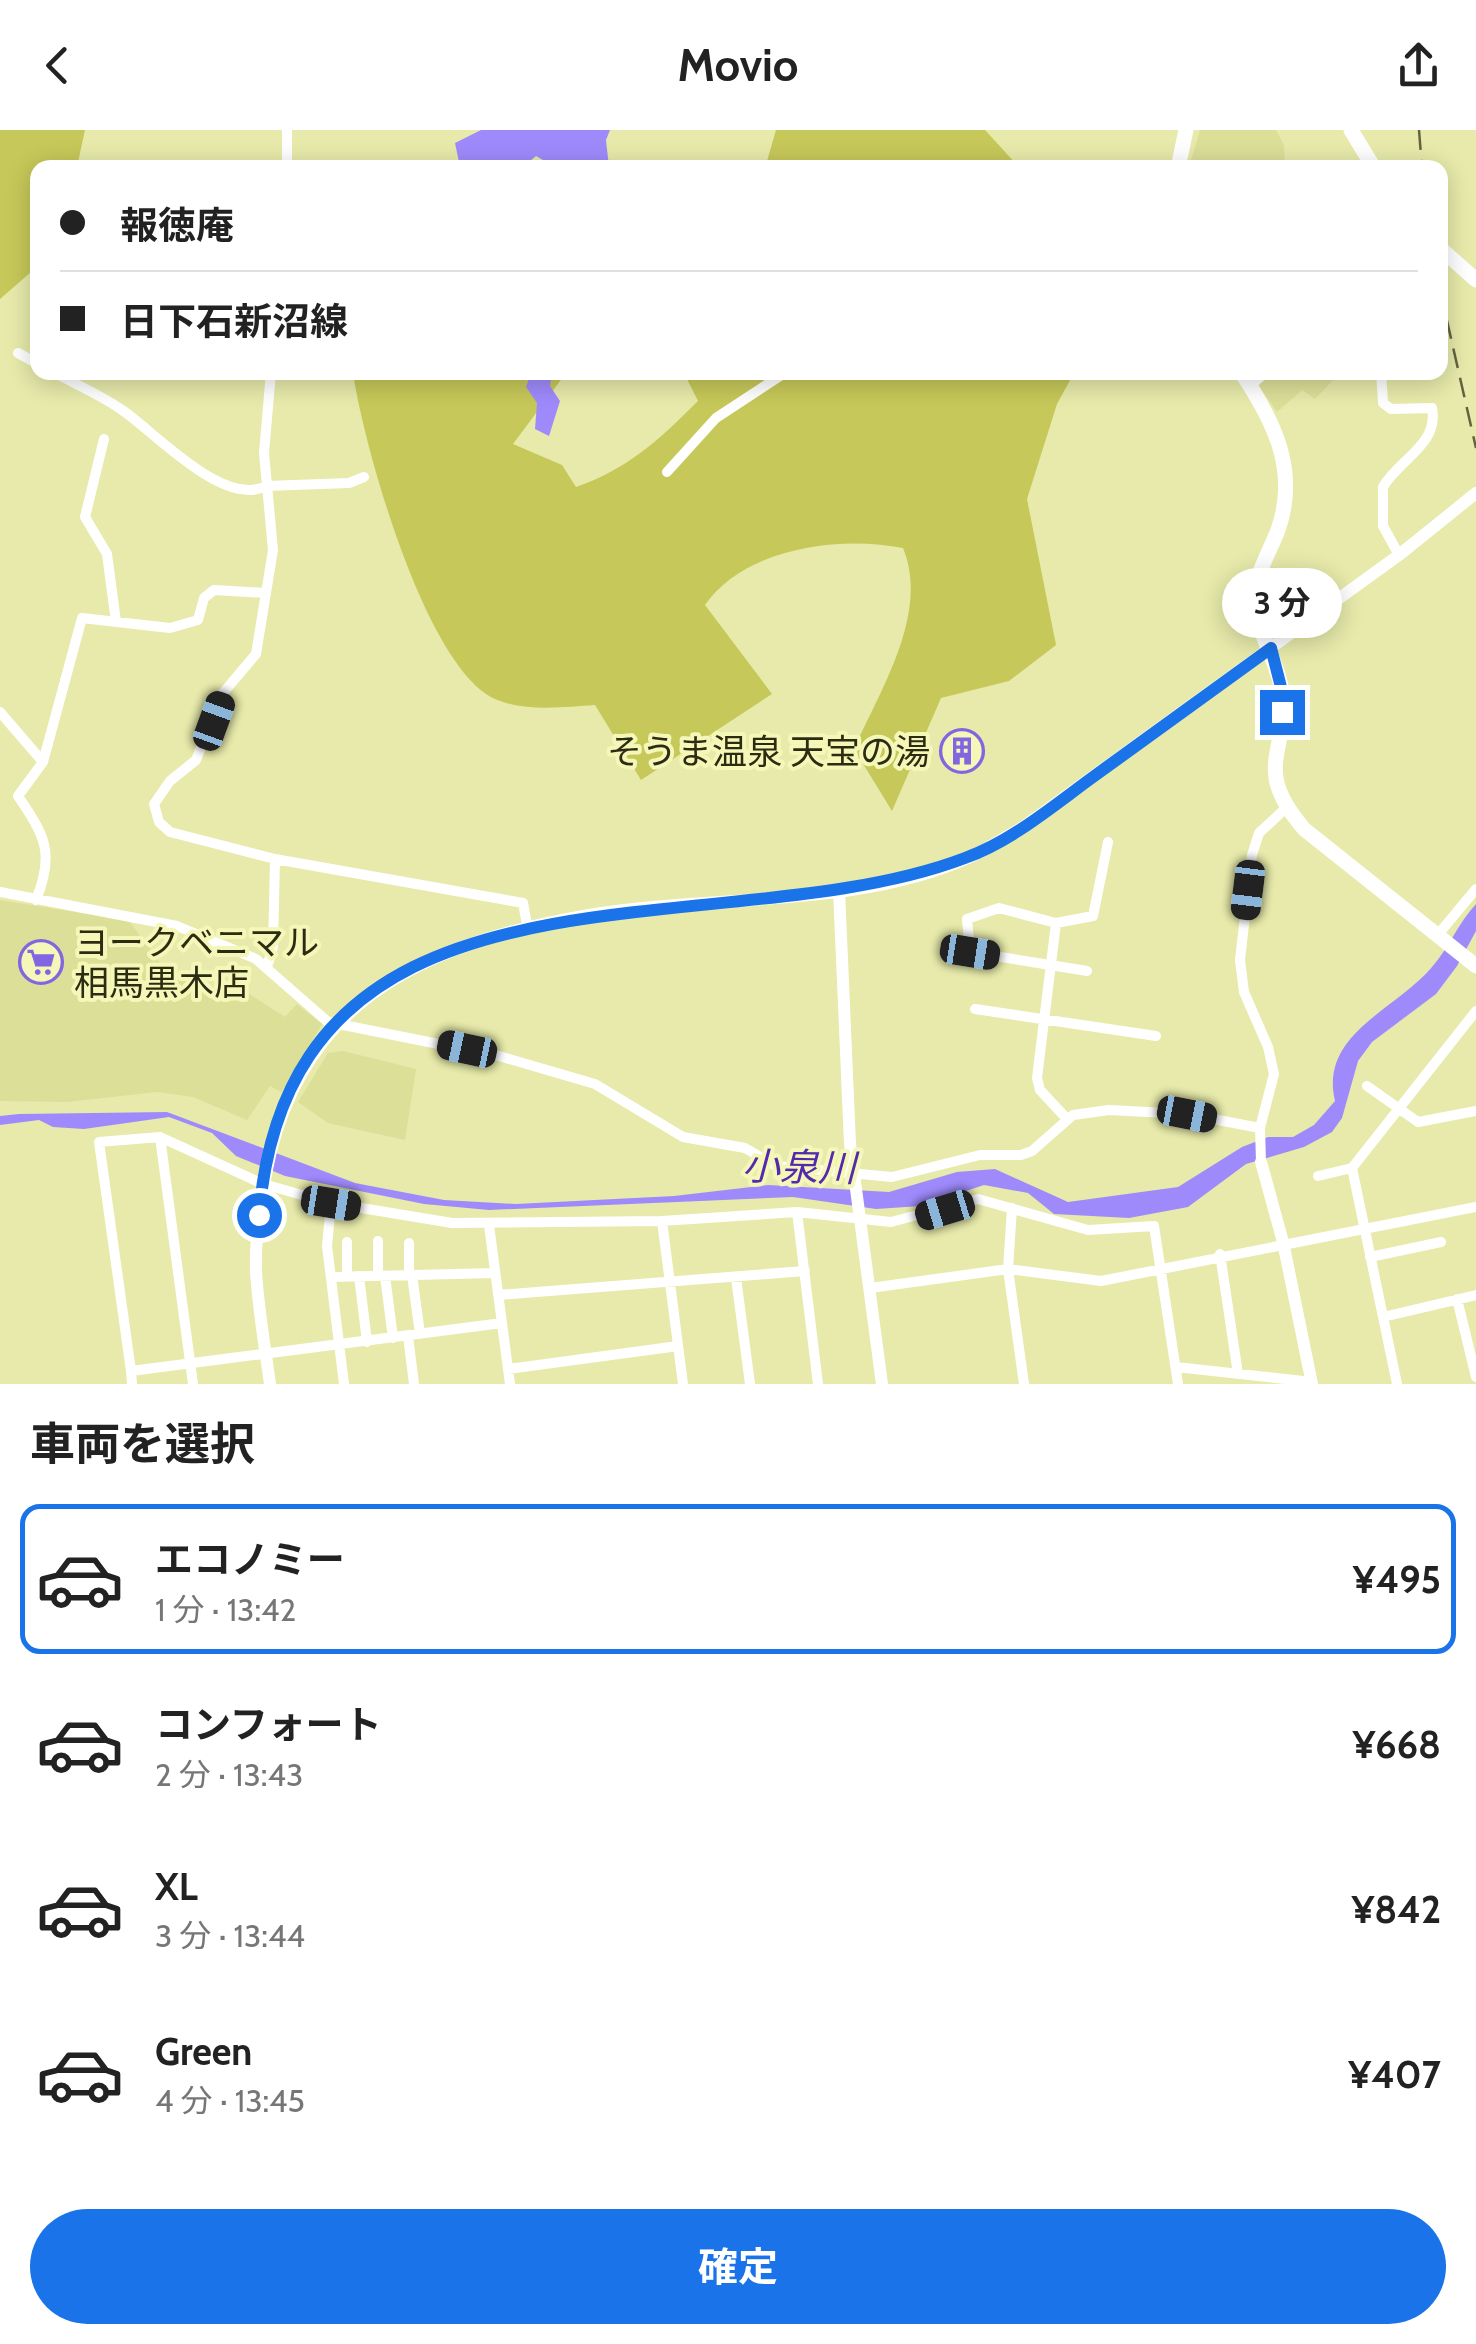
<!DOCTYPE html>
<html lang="ja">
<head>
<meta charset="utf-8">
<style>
	body { margin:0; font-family:Cabin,"Noto Sans JP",sans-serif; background:#f2f2f2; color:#222; height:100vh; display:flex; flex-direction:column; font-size:38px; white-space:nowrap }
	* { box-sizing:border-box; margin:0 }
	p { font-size:32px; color:#767676 }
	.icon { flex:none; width:55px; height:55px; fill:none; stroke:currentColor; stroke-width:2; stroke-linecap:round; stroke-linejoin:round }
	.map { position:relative; height:1254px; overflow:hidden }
	.panel { display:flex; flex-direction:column; background:#fff; flex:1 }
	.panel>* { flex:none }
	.hud { position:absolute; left:30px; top:30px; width:1418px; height:220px; border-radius:20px; box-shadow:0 5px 25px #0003; display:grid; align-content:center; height:220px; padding:0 30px; background:#fff }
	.end { position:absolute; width:45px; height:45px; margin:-22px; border:12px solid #1a73e8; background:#fff; box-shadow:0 0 0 5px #fff }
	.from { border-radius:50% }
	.bubble { position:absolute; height:70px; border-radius:35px; background:#fff; box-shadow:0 5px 25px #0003; font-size:32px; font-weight:700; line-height:70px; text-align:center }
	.car { position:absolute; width:30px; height:60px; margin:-30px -15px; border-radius:12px; box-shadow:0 0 8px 2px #0007; background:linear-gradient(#222 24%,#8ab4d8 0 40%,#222 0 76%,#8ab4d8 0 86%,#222 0) }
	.hud b { display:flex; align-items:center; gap:35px; height:95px; font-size:38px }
	.hud b+b { border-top:2px solid #e0e0e0 }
	.hud i { width:25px; height:25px; background:#222 }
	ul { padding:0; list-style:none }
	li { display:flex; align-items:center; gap:30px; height:150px; margin:0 20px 15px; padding:0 10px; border:5px solid transparent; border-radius:20px }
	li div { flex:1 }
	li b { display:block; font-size:38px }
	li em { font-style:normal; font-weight:700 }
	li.current { border-color:#1a73e8 }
	li>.icon { width:90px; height:90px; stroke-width:1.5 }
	h2 { padding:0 30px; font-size:45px; line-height:120px }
	.action { display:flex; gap:20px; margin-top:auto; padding:20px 30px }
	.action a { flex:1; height:115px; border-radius:60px; background:#1a73e8; color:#fff; font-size:40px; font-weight:700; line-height:115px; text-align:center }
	header { display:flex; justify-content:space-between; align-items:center; height:130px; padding:0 30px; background:#fff; font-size:45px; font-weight:700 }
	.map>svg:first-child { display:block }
	.built { fill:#dcdf98 }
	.green { fill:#c6c859 }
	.water { fill:#9f8afc }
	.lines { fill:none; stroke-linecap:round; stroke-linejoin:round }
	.minor { stroke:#fff; stroke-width:10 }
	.tertiary { stroke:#fff; stroke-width:12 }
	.secondary { stroke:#fff; stroke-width:15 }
	.rail { stroke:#63643f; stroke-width:2.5; stroke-dasharray:20 10; stroke-linecap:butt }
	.route { stroke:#1a73e8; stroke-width:12 }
	.labels { text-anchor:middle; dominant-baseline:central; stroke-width:8; stroke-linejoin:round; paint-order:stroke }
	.poi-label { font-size:35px; fill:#2b2c12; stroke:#f4f7b7; text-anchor:end }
	.water-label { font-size:38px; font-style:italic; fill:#5329ad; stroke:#f4f7b7 }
</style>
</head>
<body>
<header><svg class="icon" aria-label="back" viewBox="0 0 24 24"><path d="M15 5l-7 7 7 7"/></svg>Movio<svg class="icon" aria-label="share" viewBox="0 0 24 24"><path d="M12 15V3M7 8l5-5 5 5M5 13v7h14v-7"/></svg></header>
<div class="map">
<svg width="1476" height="1254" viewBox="0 0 1476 1254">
	<rect width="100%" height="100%" fill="#e7eaaa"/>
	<path class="built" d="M1200,0H1276L1284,15L1285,37H1189Z
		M1347,242L1338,245L1315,269L1302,260L1277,282L1250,243Z
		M0,770L129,791L164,838L198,845L221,866L232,853L285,887L297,874L322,894L281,962L270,956L247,990L193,967L157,962L67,972L0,971Z
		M343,921L416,939L405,1010L328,993L298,972L328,923Z"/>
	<path class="green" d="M0,0H85L77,37L38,38L37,130L31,142L0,169Z
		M776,0H985L1019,37L765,38Z
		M353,243H566L513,314L562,335L576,357C628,339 660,309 698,271L684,243H1074L1057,274L1027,369L1056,515L1009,551L941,568L892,681L854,619C880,560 930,483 903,418C840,405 744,418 705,475L772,564L641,650L595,575C565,577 524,582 495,569C425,537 364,316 353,243Z"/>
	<path class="water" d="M481,0H610L606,10L609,37H555L536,26L523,37H460L455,13Z
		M531,243H552L550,256L560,271L549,306L535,299L537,273L526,257Z
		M1476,774V801L1457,836L1436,864L1372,912L1358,931L1342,988L1332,1002L1304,1017L1246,1034L1188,1077L1129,1088L1054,1084L1028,1063L984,1055L921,1076L876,1079L793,1067L489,1080L424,1074L285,1046L236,1026L212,1003L169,987L84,999L53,997L39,990L0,995V986L19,984L167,982L355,1053L444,1070L516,1074L674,1066L768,1055L889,1062L957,1042L995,1039L1068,1072L1178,1057L1242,1017L1268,1007H1293L1314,995L1335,971C1319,904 1396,880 1432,837C1449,818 1458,793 1476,774Z"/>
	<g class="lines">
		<path class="minor" d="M287,0V38
			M18,223L38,234
			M54,242C76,255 101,265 122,280C155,302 223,378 266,356L349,353L364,347
			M271,242L264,323L273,420L256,524L223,563L196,630L170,651L154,674L159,692L170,702L275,729L523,773L528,800
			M1381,242L1383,273L1391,279L1432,278C1439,315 1399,329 1383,357V396L1399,425
			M1250,256L1266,242
			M104,309L85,387L107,424L116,492
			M667,342L716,288L786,242
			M0,582L43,632
			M0,762L177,796L256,829L328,892L499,926L595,954L683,1007L745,1018L776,1036L892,1047L980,1025H1021L1032,1021L1073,985L1109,980L1187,984L1260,998L1261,1032
			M36,770C55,723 45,706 18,666L43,632L82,488L170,498L198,490L204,468L214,460L266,463
			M1056,793L1037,948L1040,960L1067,989
			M1436,807L1476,759
			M267,837L273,817L275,729
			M1087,841L970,822L967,789L999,778L1056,793L1093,786L1108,712
			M975,879L1156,906
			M1367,956L1418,992L1476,981
			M1260,998L1274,944L1268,917L1244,862L1240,830L1252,725L1259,703L1286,678
			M160,1007L193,1254
			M1318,1046L1352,1038
			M331,1073L327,1116L344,1254
			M1012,1078L1008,1139L1024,1254
			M797,1082L818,1254
			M662,1091L683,1254
			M489,1095L510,1254
			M378,1111V1146
			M409,1113V1145
			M1220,1124L1238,1244
			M1370,1127L1441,1112
			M412,1145L420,1204
			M359,1146L367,1212
			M385,1146L393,1208
			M331,1147L495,1143
			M347,1147V1112
			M736,1148L750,1254
			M870,1158L1008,1139L1101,1151L1476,1077
			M498,1165L805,1141
			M1457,1169L1476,1247
			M1383,1187L1476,1165
			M408,1206L414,1254
			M1176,1237L1312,1252
			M508,1239L678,1216
			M131,1241L99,1012L160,1007L263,1054L331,1073L452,1093L662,1091L797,1082L891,1092L978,1069L1088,1100L1154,1096L1178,1254
			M132,1254L131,1241L502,1193
			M1397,1254L1352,1038L1476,881"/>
		<path class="tertiary" d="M839,760L850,1014L882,1254
			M1261,1032L1283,1112L1312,1254
			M270,1254C265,1217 258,1178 256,1141C255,1100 262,1061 271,1021C311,860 440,811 589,785C711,764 856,779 970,727C989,718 1006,707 1023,697L1399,425L1476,363"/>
		<path class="secondary" d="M1351,0L1374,38
			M1178,38L1186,0
			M1440,118L1476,150
			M1241,242C1274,291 1299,341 1278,400C1270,421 1256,443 1255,466C1253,498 1278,529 1282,562C1289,624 1251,637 1304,699L1476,836"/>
		<path class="rail" d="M1419,0L1422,38
			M1440,160L1476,318"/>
	</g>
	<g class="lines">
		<path class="route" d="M259,1085C291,702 719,822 965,728C1012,711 1053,676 1093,647C1152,604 1211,561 1271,518L1282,561V582"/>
	</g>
	<defs>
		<g id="building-ring" transform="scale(2.25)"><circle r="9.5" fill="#f4f7b7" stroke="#8166e1" stroke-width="1.5"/><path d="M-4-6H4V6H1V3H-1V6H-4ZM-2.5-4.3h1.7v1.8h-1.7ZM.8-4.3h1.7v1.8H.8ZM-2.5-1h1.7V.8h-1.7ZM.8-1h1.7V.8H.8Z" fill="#8166e1"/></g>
		<g id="supermarket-ring" transform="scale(2.25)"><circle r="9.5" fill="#f4f7b7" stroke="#8166e1" stroke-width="1.5"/><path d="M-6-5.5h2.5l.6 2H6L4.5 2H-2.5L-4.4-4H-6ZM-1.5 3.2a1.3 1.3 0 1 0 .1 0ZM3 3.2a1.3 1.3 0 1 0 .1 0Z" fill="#8166e1"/></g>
	</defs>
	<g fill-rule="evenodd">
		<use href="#building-ring" x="962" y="621"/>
		<use href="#supermarket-ring" x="41" y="832"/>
	</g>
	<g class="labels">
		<g class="poi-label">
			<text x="930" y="621">そうま温泉 天宝の湯</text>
			<text x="74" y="812" text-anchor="start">ヨークベニマル<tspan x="74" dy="40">相馬黒木店</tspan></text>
		</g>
		<g class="water-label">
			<text transform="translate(799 1037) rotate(1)">小泉川</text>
		</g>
	</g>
</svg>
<i class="end from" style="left:259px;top:1085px"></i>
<i class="end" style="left:1282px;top:582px"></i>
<div class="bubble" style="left:1222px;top:438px;width:120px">3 分</div>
<i class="car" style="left:214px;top:591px;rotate:20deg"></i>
<i class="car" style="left:1248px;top:760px;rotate:187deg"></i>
<i class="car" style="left:970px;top:822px;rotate:99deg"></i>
<i class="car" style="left:467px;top:919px;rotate:282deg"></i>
<i class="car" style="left:1187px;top:984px;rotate:101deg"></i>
<i class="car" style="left:331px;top:1073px;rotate:99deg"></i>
<i class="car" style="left:945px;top:1080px;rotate:253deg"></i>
<div class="hud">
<b><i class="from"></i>報徳庵</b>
<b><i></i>日下石新沼線</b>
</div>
</div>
<section class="panel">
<h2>車両を選択</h2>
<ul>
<li class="current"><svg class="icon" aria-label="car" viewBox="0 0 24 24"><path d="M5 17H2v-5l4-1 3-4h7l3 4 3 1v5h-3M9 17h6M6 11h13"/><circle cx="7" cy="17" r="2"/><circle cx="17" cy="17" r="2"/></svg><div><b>エコノミー</b><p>1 分 · 13:42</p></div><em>¥495</em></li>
<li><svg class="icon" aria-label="car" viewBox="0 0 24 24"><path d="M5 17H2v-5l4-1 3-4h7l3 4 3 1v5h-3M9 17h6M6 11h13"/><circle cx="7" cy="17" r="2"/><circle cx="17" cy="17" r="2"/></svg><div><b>コンフォート</b><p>2 分 · 13:43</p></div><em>¥668</em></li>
<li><svg class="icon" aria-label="car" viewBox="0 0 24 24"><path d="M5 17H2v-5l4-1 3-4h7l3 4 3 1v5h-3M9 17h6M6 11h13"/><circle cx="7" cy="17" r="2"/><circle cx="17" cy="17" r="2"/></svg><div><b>XL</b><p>3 分 · 13:44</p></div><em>¥842</em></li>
<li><svg class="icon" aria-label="car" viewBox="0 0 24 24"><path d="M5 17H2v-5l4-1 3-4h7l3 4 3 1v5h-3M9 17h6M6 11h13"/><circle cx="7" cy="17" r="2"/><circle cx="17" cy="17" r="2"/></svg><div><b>Green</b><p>4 分 · 13:45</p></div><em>¥407</em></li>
</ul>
<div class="action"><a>確定</a></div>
</section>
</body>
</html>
